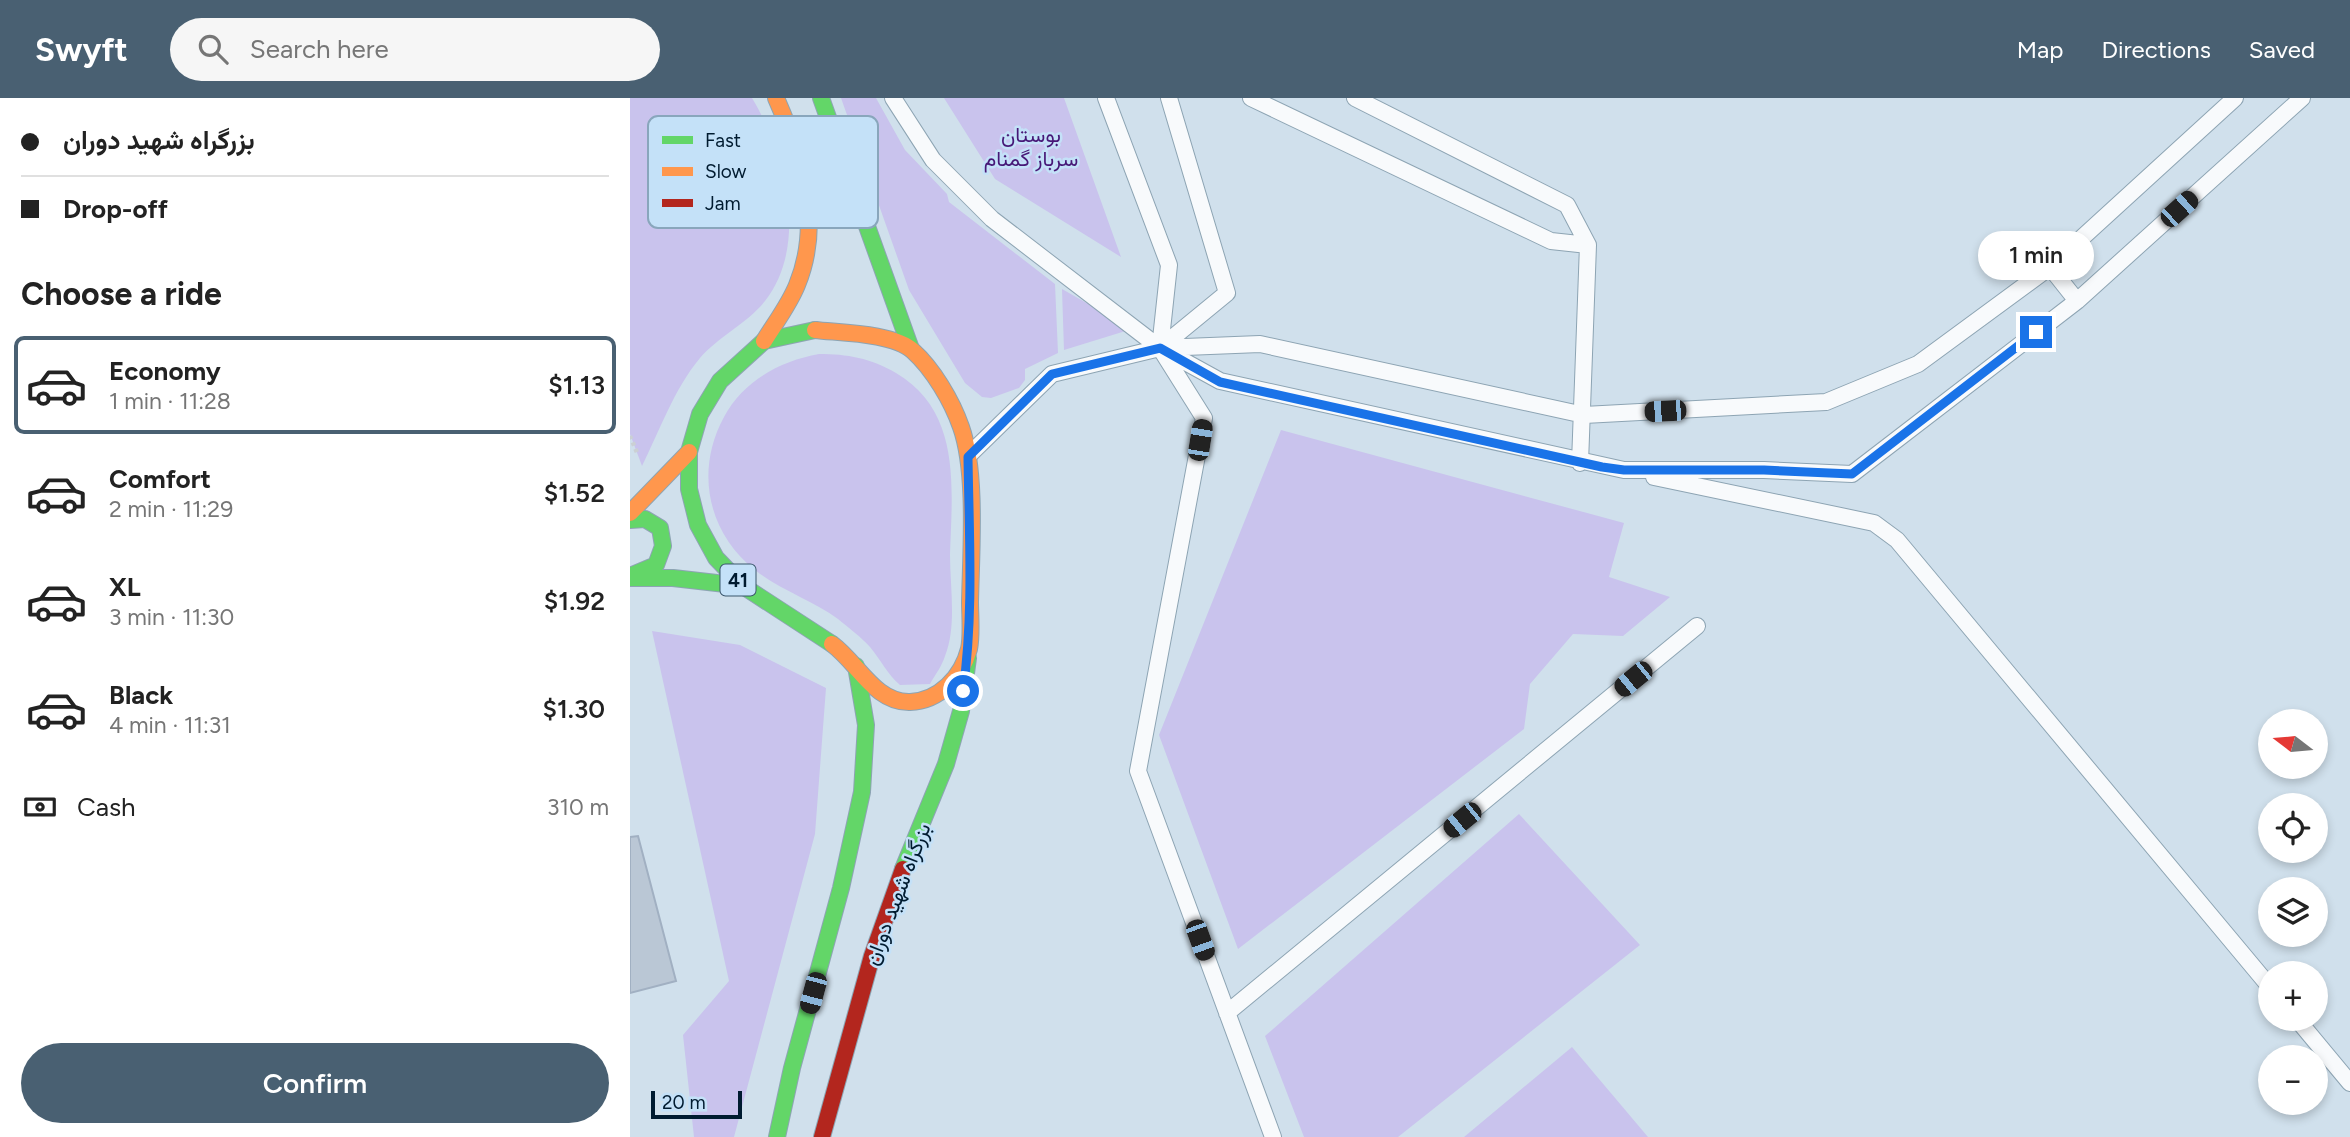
<!DOCTYPE html>
<html lang="en">
<head>
<meta charset="utf-8">
<style>
	body { margin:0; font-family:Figtree,Vazirmatn,sans-serif; background:#f6f6f6; color:#222; height:100vh; display:flex; flex-direction:column; font-size:26px; white-space:nowrap }
	* { box-sizing:border-box; margin:0 }
	p { font-size:23px; color:#767676 }
	.icon { flex:none; width:38px; height:38px; fill:none; stroke:currentColor; stroke-width:2; stroke-linecap:round; stroke-linejoin:round }
	.map { position:relative; flex:1; overflow:hidden }
	.panel { display:flex; flex-direction:column; background:#fff; width:630px }
	.panel>* { flex:none }
	.hud { display:grid; align-content:center; height:154px; padding:0 21px; background:#fff }
	.needle { width:46px; rotate:286deg }
	.controls { position:absolute; left:1628px; top:611px; display:grid; gap:14px }
	.controls a { display:grid; place-items:center; width:70px; height:70px; border-radius:50%; background:#fff; box-shadow:0 4px 10px #0003; font-size:35px }
	.scale { position:absolute; left:21px; bottom:18px; width:91px; box-sizing:border-box; padding-left:7px; border:4px solid #001b30; border-top:0; font-size:19px; line-height:24px; white-space:nowrap; color:#001b30; -webkit-text-stroke:5px #c4e1f8; paint-order:stroke }
	.end { position:absolute; width:32px; height:32px; margin:-16px; border:9px solid #1a73e8; background:#fff; box-shadow:0 0 0 4px #fff }
	.from { border-radius:50% }
	.bubble { position:absolute; height:49px; border-radius:24px; background:#fff; box-shadow:0 4px 10px #0003; font-size:23px; font-weight:600; line-height:49px; text-align:center }
	.car { position:absolute; width:21px; height:42px; margin:-21px -10px; border-radius:9px; box-shadow:0 0 5px 2px #0007; background:linear-gradient(#222 24%,#8ab4d8 0 40%,#222 0 76%,#8ab4d8 0 86%,#222 0) }
	.hud b { display:flex; align-items:center; gap:24px; height:66px; font-size:26px }
	.hud b+b { border-top:2px solid #e0e0e0 }
	.hud i { width:18px; height:18px; background:#222 }
	ul { padding:0; list-style:none }
	li { display:flex; align-items:center; gap:21px; height:98px; margin:0 14px 10px; padding:0 7px; border:4px solid transparent; border-radius:10px }
	li div { flex:1 }
	li b { display:block; font-size:26px }
	li em { font-style:normal; font-weight:600 }
	li.selected { border-color:#496072 }
	li>.icon { width:63px; height:63px; stroke-width:1.5 }
	h2 { padding:0 21px; font-size:32px; line-height:84px }
	.pay { display:flex; align-items:center; gap:18px; height:77px; padding:0 21px; font-size:26px }
	.pay p { margin-inline-start:auto }
	.button { display:flex; gap:14px; margin-top:auto; padding:14px 21px }
	.button a { flex:1; height:80px; border-radius:42px; background:#496072; color:#fff; font-size:28px; font-weight:600; line-height:80px; text-align:center }
	header { display:flex; align-items:center; gap:42px; box-sizing:border-box; height:98px; padding:0 35px; background:#496072; color:#fff }
	header strong { font-size:33px }
	nav { display:flex; gap:38px; margin-inline-start:auto; font-size:24px }
	.search { width:490px; height:63px; background:#f6f6f6; display:flex; align-items:center; gap:18px; box-sizing:border-box; padding:0 24px; border-radius:38px; color:#767676; font-size:26px }
	main { display:flex; flex:1; min-height:0 }
	.map>svg:first-child { display:block }
	.green { fill:#c9c3ed }
	.building { fill:#bac7d5; stroke:#a1b0c2; stroke-width:2 }
	.lines { fill:none; stroke-linecap:round; stroke-linejoin:round }
	.lane-casing { stroke:#8da4b3; stroke-width:18 }
	.fast-casing { stroke:#8da4b3; stroke-width:18 }
	.slow-casing { stroke:#8da4b3; stroke-width:18 }
	.jam-casing { stroke:#8da4b3; stroke-width:18 }
	.path { stroke:#cbd0d4; stroke-width:4.5; stroke-dasharray:3.5 3.5; stroke-linecap:butt }
	.lane { stroke:#f8fafc; stroke-width:16 }
	.fast { stroke:#63d668; stroke-width:16 }
	.slow { stroke:#ff974d; stroke-width:16 }
	.jam { stroke:#b3261e; stroke-width:16 }
	.route { stroke:#1a73e8; stroke-width:9 }
	.labels { text-anchor:middle; dominant-baseline:central; stroke-width:5; stroke-linejoin:round; paint-order:stroke }
	.shield { fill:#c4e1f8; stroke:#3b566c; stroke-width:2 }
	.shield-label { font-size:19px; font-weight:bold; fill:#001b30 }
	.park-label { font-size:21px; fill:#471877; stroke:#c4e1f8 }
	.street-label { font-size:21px; fill:#001b30; stroke:#c4e1f8 }
	.key { fill:#c4e1f8; stroke:#89a6bc; stroke-width:2 }
	.key-label { font-size:19px; fill:#001b30 }
</style>
</head>
<body>
<header>
<strong>Swyft</strong>
<div class="search"><svg class="icon" aria-label="search" viewBox="0 0 24 24"><circle cx="10" cy="10" r="6"/><path d="M15 15l6 6"/></svg>Search here</div>
<nav><a>Map</a><a>Directions</a><a>Saved</a></nav>
</header>
<main>
<section class="panel">
<div class="hud">
<b><i class="from"></i>بزرگراه شهید دوران</b>
<b><i></i>Drop-off</b>
</div>
<h2>Choose a ride</h2>
<ul>
<li class="selected"><svg class="icon" aria-label="car" viewBox="0 0 24 24"><path d="M5 17H2v-5l4-1 3-4h7l3 4 3 1v5h-3M9 17h6M6 11h13"/><circle cx="7" cy="17" r="2"/><circle cx="17" cy="17" r="2"/></svg><div><b>Economy</b><p>1 min · 11:28</p></div><em>$1.13</em></li>
<li><svg class="icon" aria-label="car" viewBox="0 0 24 24"><path d="M5 17H2v-5l4-1 3-4h7l3 4 3 1v5h-3M9 17h6M6 11h13"/><circle cx="7" cy="17" r="2"/><circle cx="17" cy="17" r="2"/></svg><div><b>Comfort</b><p>2 min · 11:29</p></div><em>$1.52</em></li>
<li><svg class="icon" aria-label="car" viewBox="0 0 24 24"><path d="M5 17H2v-5l4-1 3-4h7l3 4 3 1v5h-3M9 17h6M6 11h13"/><circle cx="7" cy="17" r="2"/><circle cx="17" cy="17" r="2"/></svg><div><b>XL</b><p>3 min · 11:30</p></div><em>$1.92</em></li>
<li><svg class="icon" aria-label="car" viewBox="0 0 24 24"><path d="M5 17H2v-5l4-1 3-4h7l3 4 3 1v5h-3M9 17h6M6 11h13"/><circle cx="7" cy="17" r="2"/><circle cx="17" cy="17" r="2"/></svg><div><b>Black</b><p>4 min · 11:31</p></div><em>$1.30</em></li>
</ul>
<div class="pay"><svg class="icon" aria-label="cash" viewBox="0 0 24 24"><path d="M3 7h18v10H3z"/><circle cx="12" cy="12" r="2"/></svg>Cash<p>310 m</p></div>
<div class="button"><a>Confirm</a></div>
</section>
<div class="map">
<svg width="1720" height="1039" viewBox="0 0 1720 1039">
	<rect width="100%" height="100%" fill="#d0e0ec"/>
	<path class="green" d="M0,0H122C156,56 179,147 135,203C118,225 89,238 70,260C44,291 30,332 12,368L0,336Z
		M211,0H246L275,52L317,96L319,104L425,186L428,255L395,271V282L389,290L361,300L352,299L335,285L279,192Z
		M314,0H434L491,159L365,81Z
		M432,191L502,231L434,252Z
		M189,256C217,256 241,260 266,275C332,314 322,390 320,457C320,489 327,528 315,558C312,568 305,577 300,586L270,587C257,576 251,562 240,549C231,539 219,530 208,521C182,502 150,492 125,472C77,434 65,372 94,319C113,283 150,263 189,256Z
		M651,332L994,425L979,479L1040,499L993,538L943,536L900,586L894,631L608,851L529,637Z
		M22,533L110,547L196,590L185,736L104,1039H64L53,937L99,883Z
		M889,716L1010,847L768,1039H674L635,938Z
		M942,949L1018,1039H834Z"/>
	<path class="building" d="M8,738L46,883L0,895V739Z"/>
	<g class="lines">
		<g class="lane-casing">
			<path id="lane" d="M263,0L303,62L362,121L530,250L590,283L994,372H1134L1222,376L1447,203L1672,0
				M476,0L539,167L530,250L574,320L508,673L643,1039
				M621,0L921,143L958,147L937,107L725,0
				M1420,169L1447,203
				M530,250L597,195L539,0
				M339,357L422,276L530,250L630,246L954,317L1196,304L1288,266L1420,169L1605,0
				M950,365L958,147
				M1024,379L1244,425L1267,442L1640,889
				M597,915L1067,528
				M1666,920L1720,985"/>
		</g>
		<g class="fast-casing">
			<path id="fast" d="M191,0L281,251
				M185,232L134,243L90,283L70,316L59,354V391L68,427L86,460L113,488L202,546
				M0,422L15,421L30,430L33,448L26,467L0,478
				M0,480H43L113,488
				M273,771L316,666L331,613L338,560
				M147,1039L162,970L211,790L232,694L236,627L226,568"/>
		</g>
		<g class="slow-casing">
			<path id="slow" d="M185,232C211,235 263,235 283,253C303,271 322,303 331,329C347,374 341,455 340,504C340,518 342,537 339,551C332,579 309,603 280,604C245,605 228,565 202,546
				M134,243C145,225 159,207 167,187C193,124 172,59 146,0
				M0,415L59,354"/>
		</g>
		<g class="jam-casing">
			<path id="jam" d="M192,1039L242,858L273,771"/>
		</g>
		<path class="path" d="M0,338L8,357"/>
		<use href="#lane" class="lane"/>
		<use href="#fast" class="fast"/>
		<use href="#slow" class="slow"/>
		<use href="#jam" class="jam"/>
	</g>
	<g class="lines">
		<path class="route" d="M333,593C344,515 339,437 338,359L422,276L530,250L590,284L972,369L994,372H1134L1222,376L1406,234"/>
	</g>
	<g class="labels">
		<rect class="shield" x="90.5" y="466.5" width="35" height="31" rx="5"/>
		<g class="shield-label">
			<text x="108" y="482">41</text>
		</g>
		<g class="park-label">
			<text x="401" y="36">بوستان<tspan x="401" dy="24">سرباز گمنام</tspan></text>
		</g>
		<g class="street-label">
			<text transform="translate(267 796) rotate(-69)">بزرگراه شهید دوران</text>
		</g>
	</g>
	<rect x="18" y="18" width="230" height="112" rx="10" class="key"/>
	<rect x="32" y="38" width="31" height="8" fill="#63d668"/>
	<rect x="32" y="69" width="31" height="9" fill="#ff974d"/>
	<rect x="32" y="101" width="31" height="8" fill="#b3261e"/>
	<g class="key-label">
		<text x="75" y="49">Fast</text>
		<text x="75" y="80">Slow</text>
		<text x="75" y="112">Jam</text>
	</g>
</svg>
<div class="controls">
<a><svg class="needle" viewBox="-14 -14 28 28"><path d="M0-13l5 13h-10z" fill="#e53935"/><path d="M0 13l5-13h-10z" fill="#767676"/></svg></a>
<a><svg class="icon" aria-label="locate" viewBox="0 0 24 24"><circle cx="12" cy="12" r="6"/><path d="M12 2v4M12 18v4M2 12h4M18 12h4"/></svg></a>
<a><svg class="icon" aria-label="layers" viewBox="0 0 24 24"><path d="M12 4l9 5-9 5-9-5zM3 14l9 5 9-5"/></svg></a>
<a>+</a>
<a>−</a>
</div>
<div class="scale">20 m</div>
<i class="end from" style="left:333px;top:593px"></i>
<i class="end" style="left:1406px;top:234px"></i>
<div class="bubble" style="left:1348px;top:133px;width:116px">1 min</div>
<i class="car" style="left:1549px;top:111px;rotate:48deg"></i>
<i class="car" style="left:1035px;top:313px;rotate:267deg"></i>
<i class="car" style="left:570px;top:342px;rotate:9deg"></i>
<i class="car" style="left:1003px;top:581px;rotate:231deg"></i>
<i class="car" style="left:832px;top:722px;rotate:231deg"></i>
<i class="car" style="left:570px;top:842px;rotate:160deg"></i>
<i class="car" style="left:183px;top:895px;rotate:195deg"></i>
</div>
</main>
</body>
</html>
